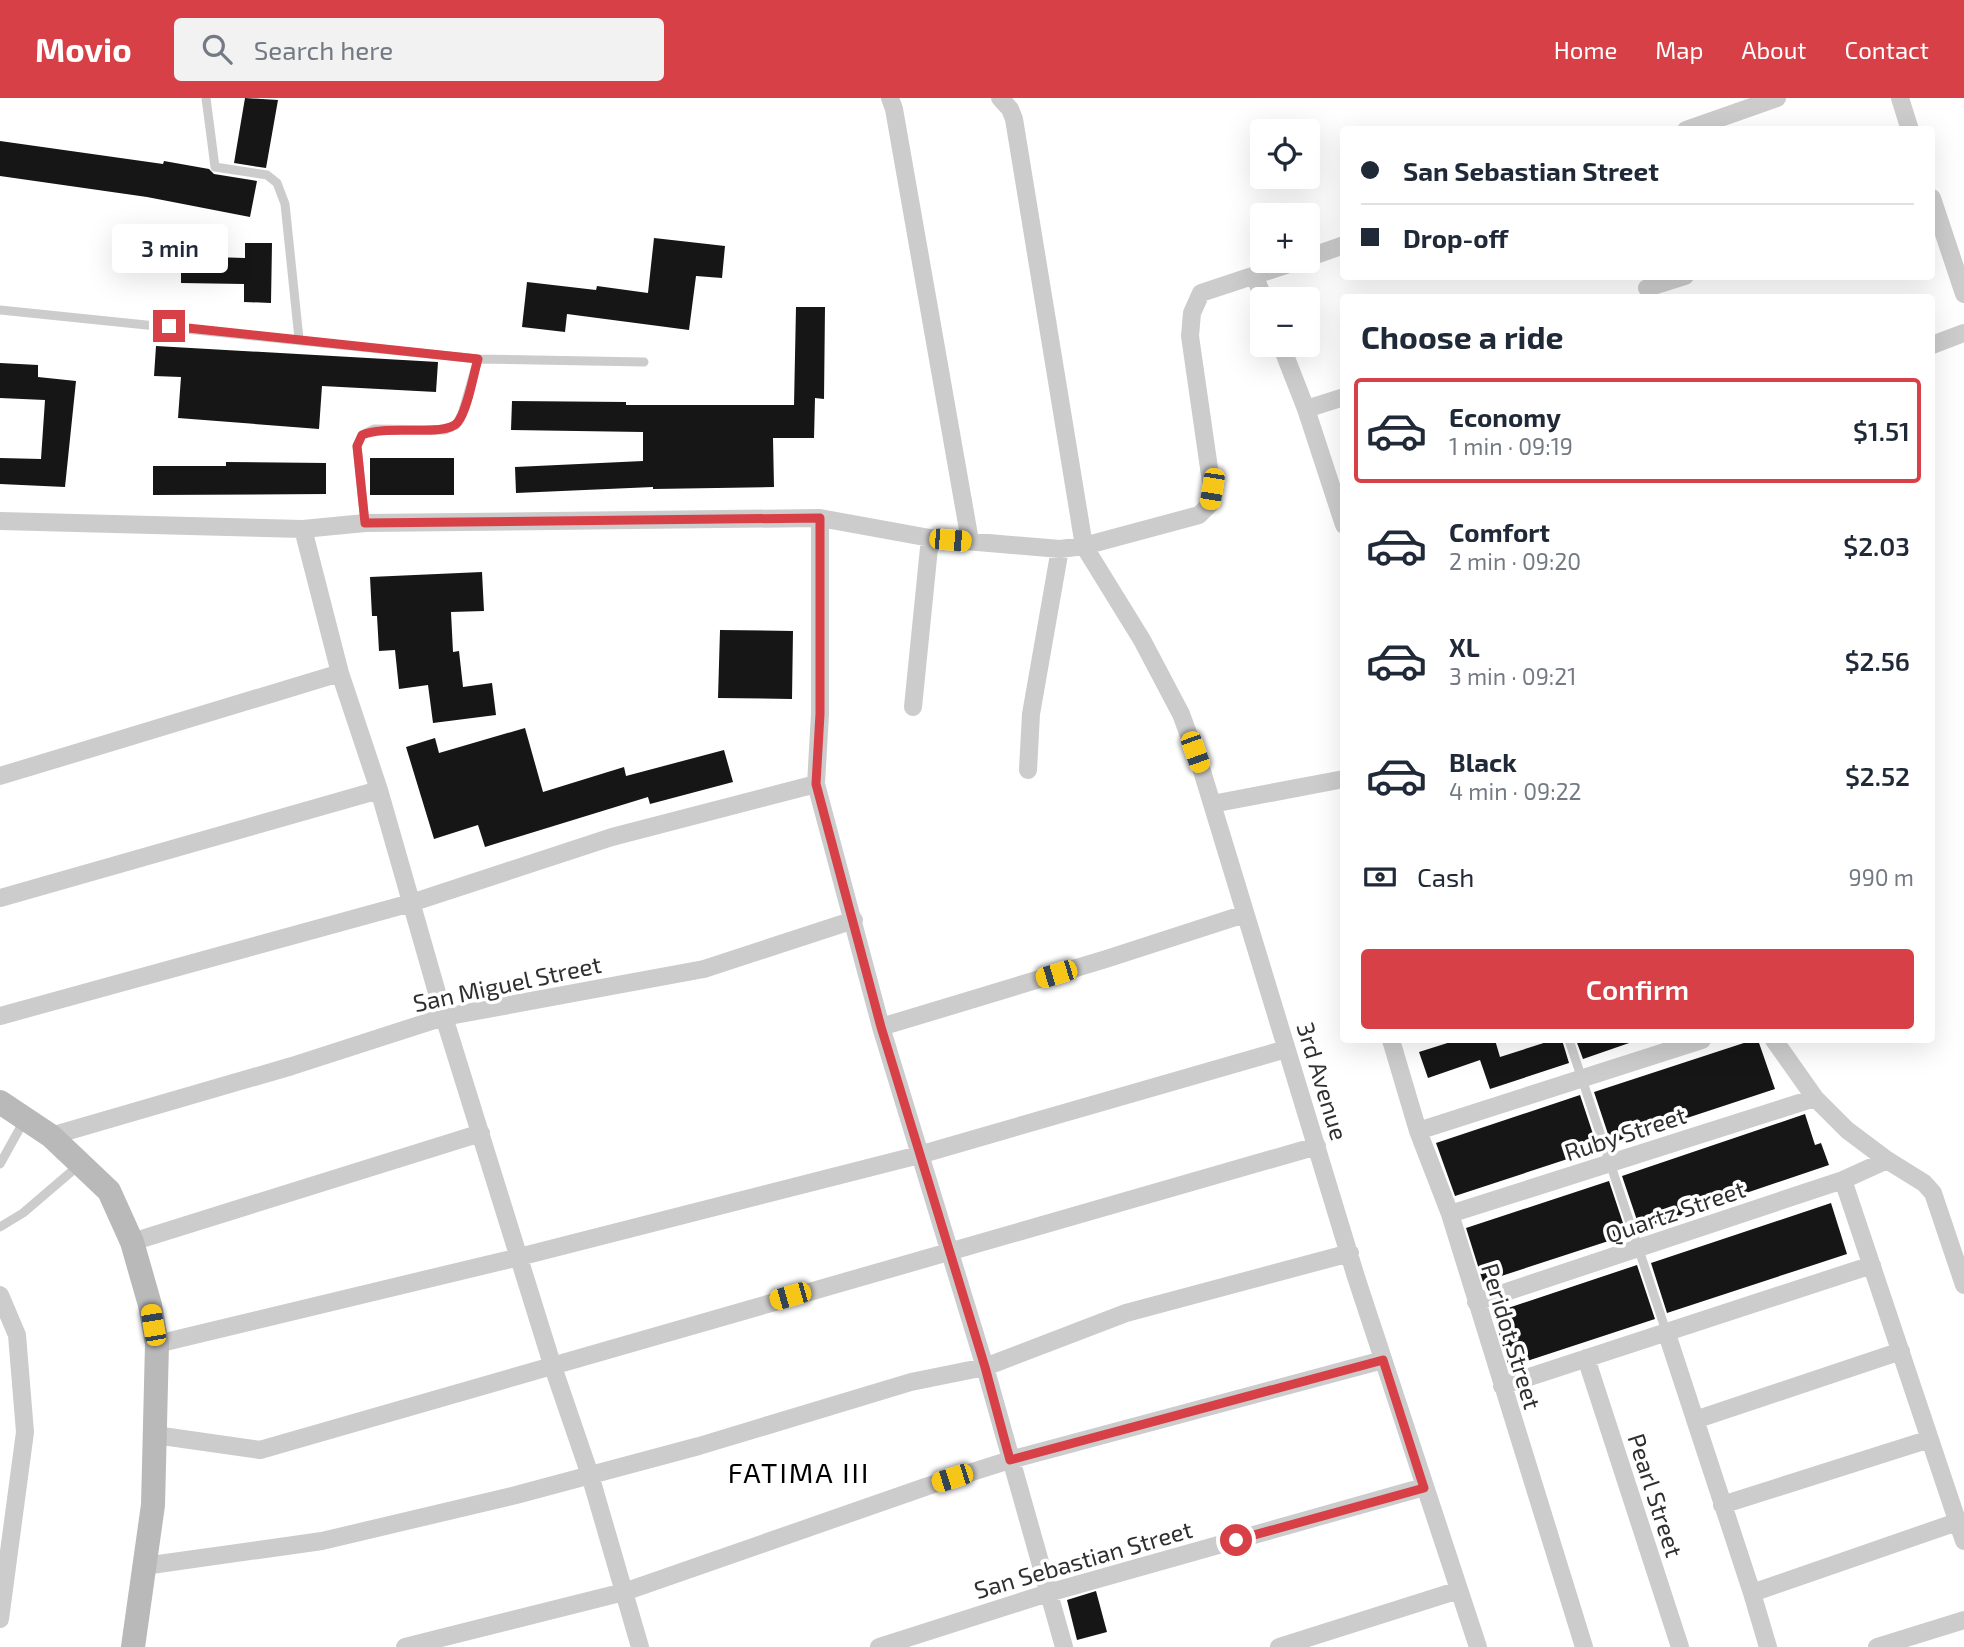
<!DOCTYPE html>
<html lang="en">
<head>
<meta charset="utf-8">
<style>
	body { margin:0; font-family:"Exo 2",sans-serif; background:#f2f2f3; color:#1f2937; height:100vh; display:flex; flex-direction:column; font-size:26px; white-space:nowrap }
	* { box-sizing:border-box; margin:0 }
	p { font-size:23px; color:#747a83 }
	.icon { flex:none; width:38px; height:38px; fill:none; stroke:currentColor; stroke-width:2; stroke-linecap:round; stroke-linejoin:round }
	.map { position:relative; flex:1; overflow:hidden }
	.panel { position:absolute; left:1340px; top:196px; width:595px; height:749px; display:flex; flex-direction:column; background:#fff; border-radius:7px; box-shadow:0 7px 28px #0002 }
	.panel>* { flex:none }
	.banner { position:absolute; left:1340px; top:28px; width:595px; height:154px; border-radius:7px; box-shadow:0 7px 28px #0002; display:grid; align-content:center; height:154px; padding:0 21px; background:#fff }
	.buttons { position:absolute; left:1250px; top:21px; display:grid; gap:14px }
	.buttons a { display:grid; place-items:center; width:70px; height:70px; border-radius:7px; background:#fff; box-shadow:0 7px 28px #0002; font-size:35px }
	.end { position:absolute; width:32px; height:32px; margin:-16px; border:9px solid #d74047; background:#fff; box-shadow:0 0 0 4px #fff }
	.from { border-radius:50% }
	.bubble { position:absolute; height:49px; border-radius:7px; background:#fff; box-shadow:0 7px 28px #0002; font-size:23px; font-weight:600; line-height:49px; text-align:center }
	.car { position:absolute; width:21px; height:42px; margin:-21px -10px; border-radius:9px; box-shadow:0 0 5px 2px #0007; background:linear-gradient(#f5c518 24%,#345 0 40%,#f5c518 0 76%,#345 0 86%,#f5c518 0) }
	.banner b { display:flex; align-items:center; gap:24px; height:66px; font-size:26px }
	.banner b+b { border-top:2px solid #e0e1e3 }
	.banner i { width:18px; height:18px; background:#1f2937 }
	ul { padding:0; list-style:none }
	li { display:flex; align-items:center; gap:21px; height:105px; margin:0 14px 10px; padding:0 7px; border:4px solid transparent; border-radius:7px }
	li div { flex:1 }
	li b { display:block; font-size:26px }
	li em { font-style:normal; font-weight:600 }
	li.selected { border-color:#d74047 }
	li>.icon { width:63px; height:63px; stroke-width:1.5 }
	h2 { padding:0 21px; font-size:32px; line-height:84px }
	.pay { display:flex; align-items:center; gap:18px; height:77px; padding:0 21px; font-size:26px }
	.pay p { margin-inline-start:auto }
	.button { display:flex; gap:14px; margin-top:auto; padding:14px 21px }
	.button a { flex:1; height:80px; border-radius:7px; background:#d74047; color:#fff; font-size:28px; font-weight:600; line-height:80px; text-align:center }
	header { display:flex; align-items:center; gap:42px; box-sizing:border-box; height:98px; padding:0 35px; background:#d74047; color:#fff }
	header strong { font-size:33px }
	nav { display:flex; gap:38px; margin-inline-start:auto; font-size:24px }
	.search { width:490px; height:63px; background:#f2f2f3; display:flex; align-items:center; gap:18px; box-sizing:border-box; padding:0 24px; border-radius:7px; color:#747a83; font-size:26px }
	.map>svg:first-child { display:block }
	.building { fill:#161616 }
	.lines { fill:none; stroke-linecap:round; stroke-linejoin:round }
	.lane { stroke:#ccc; stroke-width:9 }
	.street { stroke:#ccc; stroke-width:18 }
	.secondary { stroke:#b9b9b9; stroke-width:24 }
	.route { stroke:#d74047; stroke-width:9 }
	.labels { text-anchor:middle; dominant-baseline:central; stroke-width:7; stroke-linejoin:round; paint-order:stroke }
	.street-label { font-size:24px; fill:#2f2f2f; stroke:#fff }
	.quarter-label { font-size:28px; letter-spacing:2px; fill:#000; stroke:#fff }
</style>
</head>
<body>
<header>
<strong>Movio</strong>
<div class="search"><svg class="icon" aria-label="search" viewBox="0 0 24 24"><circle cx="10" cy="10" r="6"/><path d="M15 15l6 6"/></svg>Search here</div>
<nav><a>Home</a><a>Map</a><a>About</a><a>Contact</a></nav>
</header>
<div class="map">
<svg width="1964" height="1549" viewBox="0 0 1964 1549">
	<rect width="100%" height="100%" fill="#fff"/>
	<path class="building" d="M245,0L278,2L266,70L234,65Z
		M0,43L163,66L164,63L209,71L214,76L257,83L250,119L147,99L0,78Z
		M654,140L725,148L722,180L696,178L689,232L567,216L565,234L522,229L527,184L596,192L597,188L648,195Z
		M245,145H272L271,205L244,204V186L181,185V158L245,160Z
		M796,209H825L824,301L815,300L814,340H773L774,389L653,391V389L516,395L515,369L643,363V334L511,332L512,303L626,304V307H794Z
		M156,248L438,264L436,294L322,288L319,331L178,320L181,279L154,278Z
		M0,265L38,267V279L76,283L65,389L0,386V360L41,361L45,302L0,300Z
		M370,360H454V397H370Z
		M226,364L326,365V396L153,397V368H226Z
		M482,474L484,513L451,514L453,554L459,553L463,589L492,585L496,617L433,625L428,587L399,591L395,552L379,553L377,518H372L370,479Z
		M720,532L793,533L792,601L718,600Z
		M525,630L543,694L624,669L626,678L724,652L733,684L650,706L648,699L485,749L478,727L434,741L406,649L435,640L439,655Z
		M1457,942H1495L1500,959L1553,942H1562L1569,965L1490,991L1480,962L1428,980L1419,954Z
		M1576,942H1632V944L1583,961Z
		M1753,942H1758L1775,991L1611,1045L1594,994Z
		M1580,997L1598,1051L1455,1098L1436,1045Z
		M1805,1016L1815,1047L1821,1045L1829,1067L1640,1131L1622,1078Z
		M1609,1083L1627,1137L1483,1184L1466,1130Z
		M1831,1105L1847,1156L1667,1215L1651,1165Z
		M1637,1167L1655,1221L1509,1269L1493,1215Z
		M1096,1493L1107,1534L1077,1542L1067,1502Z"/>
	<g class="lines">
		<path class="lane" d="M206,0L215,69L267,77L277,85L285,106L299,241
			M0,212L478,261L644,264
			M365,425L357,348L362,337L374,331L445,332L456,327L462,316L478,261
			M1569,942L1667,1236
			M0,1066L25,1021
			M0,1129L23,1115L78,1068"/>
		<path class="street" d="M890,0L894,11L970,443
			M1000,0L1010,11L1014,21L1084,448L1142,542L1181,616L1202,673L1356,1179L1478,1549
			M1900,0L1910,32
			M1686,32L1777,0
			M1932,100L1964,196
			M1307,160L1344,147
			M1254,177L1264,201
			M1647,190L1685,178
			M1281,247L1306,311L1344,427
			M1932,247L1964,235
			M1306,311L1344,299
			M820,420V616L816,686L881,929L985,1269L1064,1549
			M0,423L303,431L365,425L820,420L930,440L1060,451L1084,448L1199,417L1209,407L1212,391L1190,238L1192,215L1201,195L1298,163
			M303,431L340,575L379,692L444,919L552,1266L590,1377L640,1549
			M913,609L930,440
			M1028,672L1031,616L1060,451
			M0,678L340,575
			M1212,706L1344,681
			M0,800L379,692
			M0,918L411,805L612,739L816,686
			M881,929L1106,861L1245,816
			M1391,942L1418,1033L1450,1116L1584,1549
			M1774,942L1815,1000L1847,1032L1887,1062L1924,1085L1933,1095L1964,1187
			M1418,1033L1702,942
			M51,1038L292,968L444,919L704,871L854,822
			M1843,1082L1964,1443
			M1450,1116L1815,1000
			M132,1144L481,1035
			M0,1197L17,1237L25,1334L0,1521
			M1476,1204L1843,1082L1887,1062
			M1667,1236L1752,1495L1768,1549
			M157,1246L519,1159L919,1057L1286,951
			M1586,1260L1680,1549
			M1502,1288L1872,1167
			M1695,1322L1901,1253
			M155,1337L260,1352L1317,1048
			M1722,1407L1930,1341
			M144,1468L322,1443L516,1397L699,1348L911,1284L985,1269L1126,1215L1350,1155
			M1752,1495L1957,1424
			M405,1549L624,1494L928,1388L1010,1362L1383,1262
			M879,1549L1048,1495L1424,1389
			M1279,1549L1459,1492
			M1877,1549L1964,1522"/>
		<path class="secondary" d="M0,1004L51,1038L109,1093L132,1144L150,1207L157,1246L153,1407L133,1549"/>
	</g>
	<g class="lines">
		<path class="route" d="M169,228L478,261C473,278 468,310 458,324C446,340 386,326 362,337L357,348L365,425L820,420V616L816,686L881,929L985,1269L1010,1362L1383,1262L1424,1390L1236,1442"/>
	</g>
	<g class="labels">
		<g class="street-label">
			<text transform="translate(507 885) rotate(-12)">San Miguel Street</text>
			<text transform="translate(1323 983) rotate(73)">3rd Avenue</text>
			<text transform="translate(1625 1035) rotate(-18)">Ruby Street</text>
			<text transform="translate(1675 1113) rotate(-19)">Quartz Street</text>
			<text transform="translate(1512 1238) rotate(73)">Peridot Street</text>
			<text transform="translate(1656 1397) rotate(72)">Pearl Street</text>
			<text transform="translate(1083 1461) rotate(-16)">San Sebastian Street</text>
		</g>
		<g class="quarter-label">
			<text x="799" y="1374">FATIMA III</text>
		</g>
	</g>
</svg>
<div class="buttons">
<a><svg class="icon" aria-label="locate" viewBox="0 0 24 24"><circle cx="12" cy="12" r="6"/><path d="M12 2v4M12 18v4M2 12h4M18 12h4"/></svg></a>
<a>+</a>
<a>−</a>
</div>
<i class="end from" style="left:1236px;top:1442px"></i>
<i class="end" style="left:169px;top:228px"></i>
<div class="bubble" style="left:112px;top:126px;width:116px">3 min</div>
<i class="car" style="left:1212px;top:391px;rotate:189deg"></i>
<i class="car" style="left:950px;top:442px;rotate:95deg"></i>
<i class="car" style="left:1195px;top:654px;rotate:160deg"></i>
<i class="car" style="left:1056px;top:876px;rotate:253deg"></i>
<i class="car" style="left:790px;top:1198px;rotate:254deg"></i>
<i class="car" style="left:153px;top:1227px;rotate:350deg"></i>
<i class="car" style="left:952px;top:1380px;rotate:252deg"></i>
<div class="banner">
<b><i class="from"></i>San Sebastian Street</b>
<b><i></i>Drop-off</b>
</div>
<section class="panel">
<h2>Choose a ride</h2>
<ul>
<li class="selected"><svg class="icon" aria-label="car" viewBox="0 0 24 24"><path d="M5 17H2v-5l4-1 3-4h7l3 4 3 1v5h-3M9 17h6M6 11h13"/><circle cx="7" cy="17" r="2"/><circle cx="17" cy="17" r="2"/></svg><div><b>Economy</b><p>1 min · 09:19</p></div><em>$1.51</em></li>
<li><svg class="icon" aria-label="car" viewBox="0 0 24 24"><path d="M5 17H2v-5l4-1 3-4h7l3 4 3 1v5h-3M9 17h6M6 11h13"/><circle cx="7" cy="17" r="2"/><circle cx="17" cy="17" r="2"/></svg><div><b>Comfort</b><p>2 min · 09:20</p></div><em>$2.03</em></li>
<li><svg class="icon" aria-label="car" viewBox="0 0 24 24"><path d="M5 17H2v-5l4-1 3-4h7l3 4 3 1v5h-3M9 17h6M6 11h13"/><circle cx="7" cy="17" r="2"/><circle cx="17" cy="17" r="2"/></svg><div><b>XL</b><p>3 min · 09:21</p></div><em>$2.56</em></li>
<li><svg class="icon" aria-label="car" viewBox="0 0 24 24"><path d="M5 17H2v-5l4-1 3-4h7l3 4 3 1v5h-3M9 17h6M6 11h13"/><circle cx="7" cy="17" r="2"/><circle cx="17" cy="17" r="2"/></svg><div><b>Black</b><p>4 min · 09:22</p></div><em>$2.52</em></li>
</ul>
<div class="pay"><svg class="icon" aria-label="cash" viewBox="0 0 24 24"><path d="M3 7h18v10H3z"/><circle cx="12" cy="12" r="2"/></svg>Cash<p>990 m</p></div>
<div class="button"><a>Confirm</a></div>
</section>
</div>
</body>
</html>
